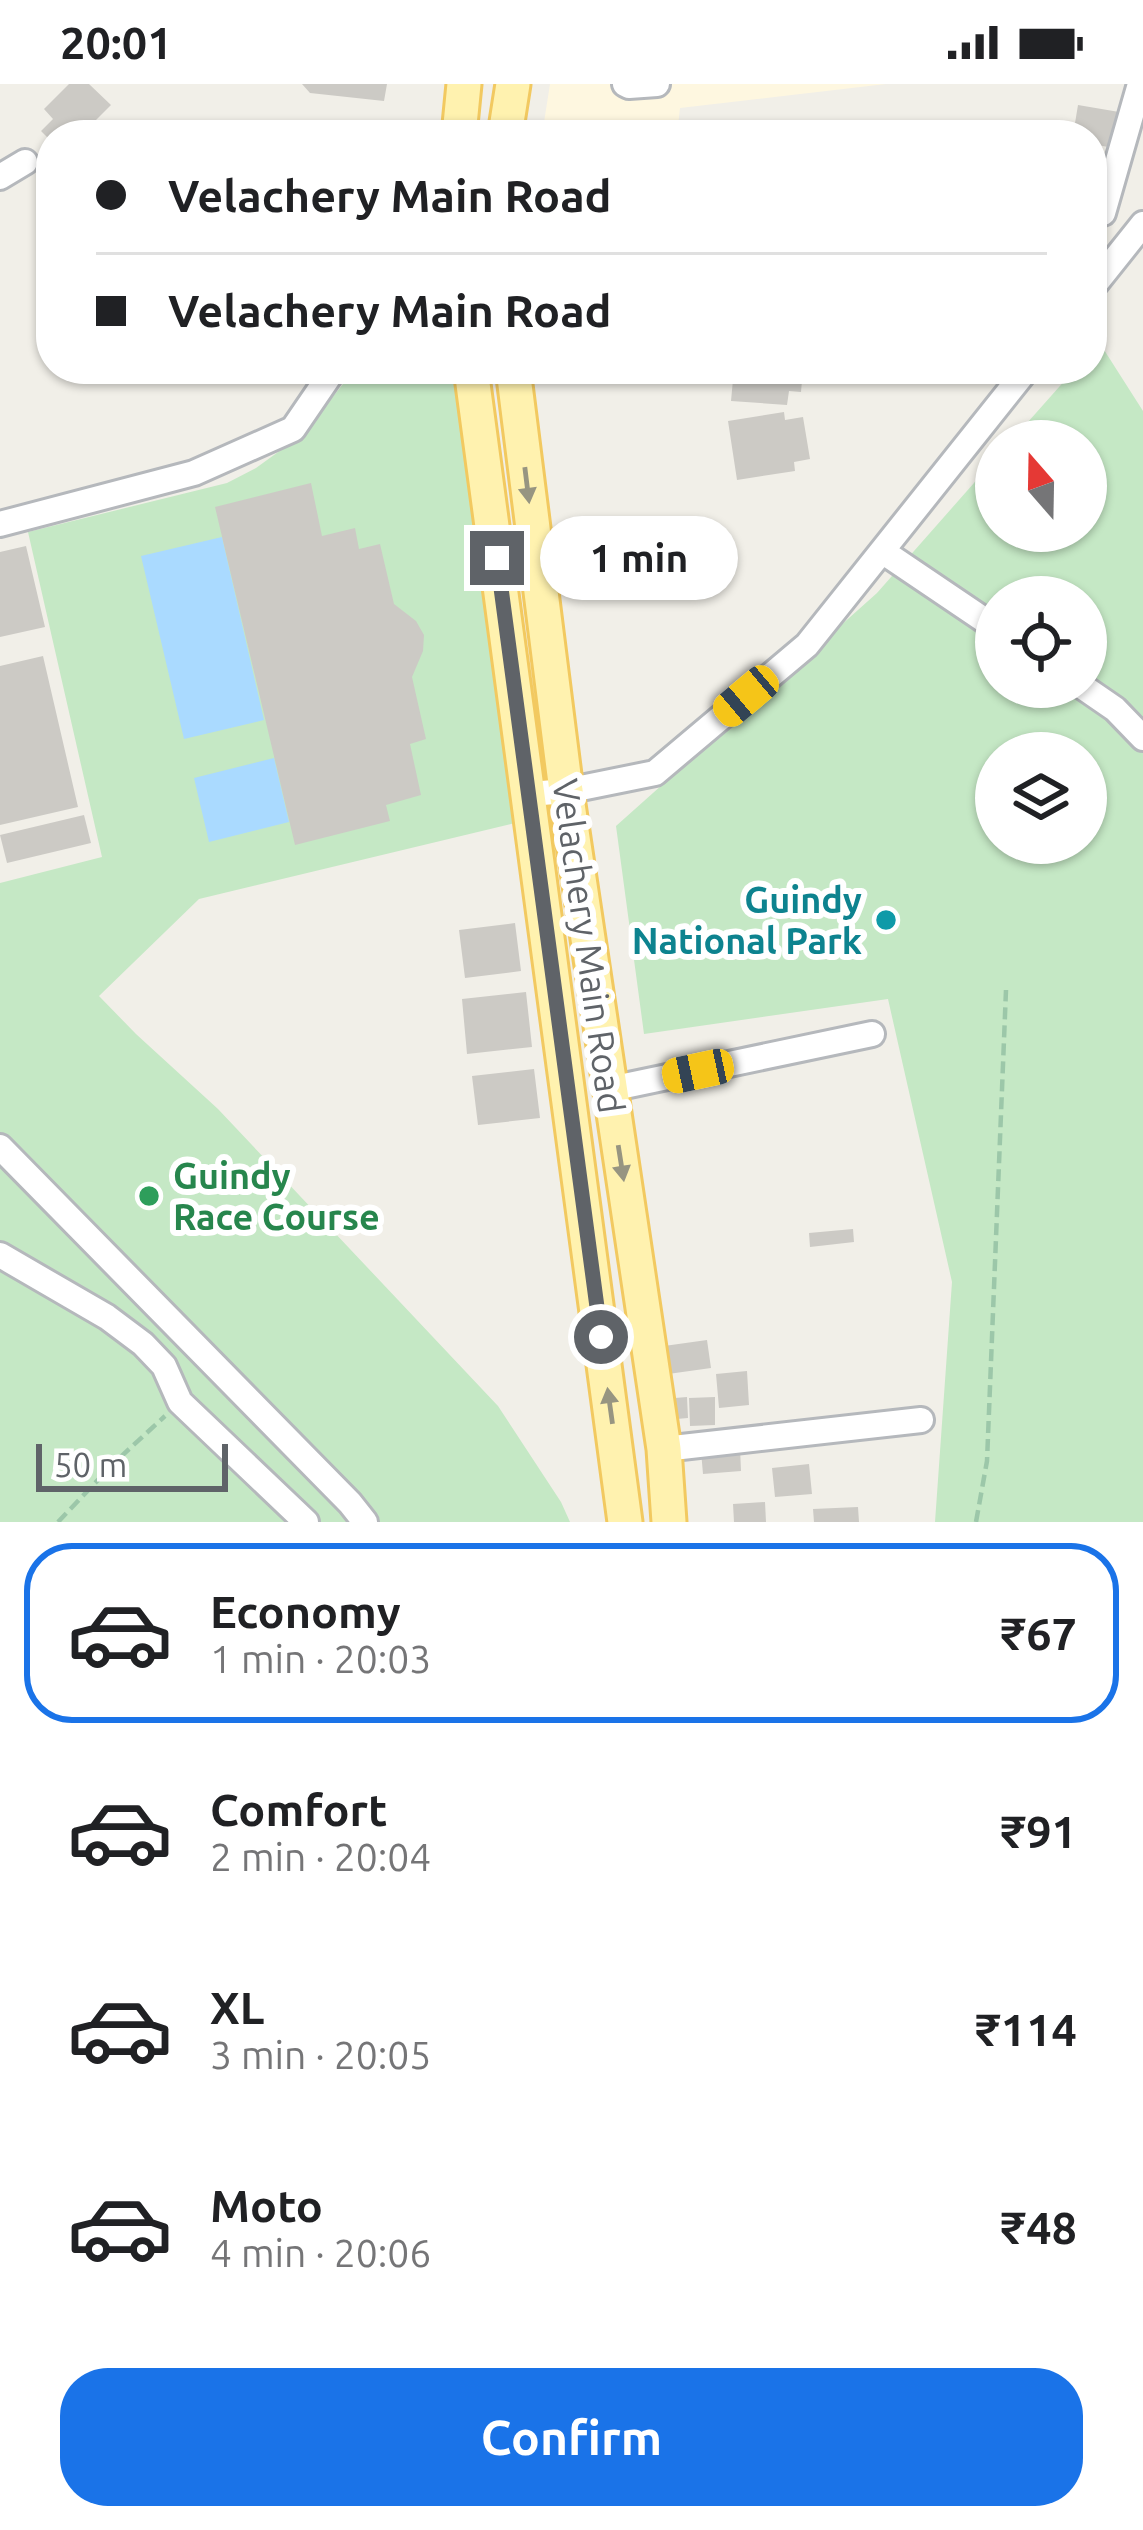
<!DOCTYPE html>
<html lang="en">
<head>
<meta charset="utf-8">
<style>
	body { margin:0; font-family:Ubuntu,sans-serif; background:#f2f2f2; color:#202124; height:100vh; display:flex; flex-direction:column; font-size:45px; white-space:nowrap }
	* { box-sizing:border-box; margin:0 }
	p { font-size:39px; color:#757577 }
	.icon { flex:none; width:66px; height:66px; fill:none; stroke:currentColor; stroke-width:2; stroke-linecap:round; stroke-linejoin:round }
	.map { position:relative; height:1438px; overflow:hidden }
	.side { display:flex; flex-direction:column; background:#fff; flex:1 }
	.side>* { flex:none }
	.hud { position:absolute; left:36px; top:36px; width:1071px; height:264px; border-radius:48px; box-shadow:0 3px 9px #0004; display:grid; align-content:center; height:264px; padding:0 60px; background:#fff }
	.needle { width:78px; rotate:340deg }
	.buttons { position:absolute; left:975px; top:336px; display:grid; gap:24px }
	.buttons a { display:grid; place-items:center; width:132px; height:132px; border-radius:50%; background:#fff; box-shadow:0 3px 9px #0004; font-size:60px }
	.scale { position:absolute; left:36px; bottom:30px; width:192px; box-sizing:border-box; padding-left:12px; border:6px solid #5f6368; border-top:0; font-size:33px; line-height:42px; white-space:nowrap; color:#5f6368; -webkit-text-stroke:9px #fff; paint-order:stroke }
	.end { position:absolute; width:54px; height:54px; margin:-27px; border:15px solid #5f6368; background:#fff; box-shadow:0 0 0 6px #fff }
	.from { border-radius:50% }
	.bubble { position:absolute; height:84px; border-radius:42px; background:#fff; box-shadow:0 3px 9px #0004; font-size:39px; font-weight:700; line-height:84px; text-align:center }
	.car { position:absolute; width:36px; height:72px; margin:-36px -18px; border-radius:15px; box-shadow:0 0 9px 3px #0007; background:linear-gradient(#f5c518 24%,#345 0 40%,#f5c518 0 76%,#345 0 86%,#f5c518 0) }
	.hud b { display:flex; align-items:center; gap:42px; height:114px; font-size:45px }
	.hud b+b { border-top:3px solid #e0e0e0 }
	.hud i { width:30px; height:30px; background:#202124 }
	ul { padding:21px 0 0; list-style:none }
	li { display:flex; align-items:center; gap:36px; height:180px; margin:0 24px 18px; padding:0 36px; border:6px solid transparent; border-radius:48px }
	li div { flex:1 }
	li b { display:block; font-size:45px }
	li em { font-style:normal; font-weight:700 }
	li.active { border-color:#1a73e8 }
	li>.icon { width:108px; height:108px; stroke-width:1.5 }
	.cta { display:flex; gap:24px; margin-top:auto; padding:24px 60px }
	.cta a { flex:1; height:138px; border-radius:48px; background:#1a73e8; color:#fff; font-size:48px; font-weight:700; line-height:138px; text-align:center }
	.status { display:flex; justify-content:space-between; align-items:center; height:84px; padding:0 60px; background:#fff; direction:ltr }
	.status svg { height:33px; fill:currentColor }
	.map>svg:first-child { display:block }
	.commercial { fill:#fef7e0 }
	.green { fill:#c5e8c5; fill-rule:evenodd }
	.water { fill:#aadaff }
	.building { fill:#cccac5 }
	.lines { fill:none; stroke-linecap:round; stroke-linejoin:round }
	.minor-casing { stroke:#b5b8bc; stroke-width:30 }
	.major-casing { stroke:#f2c960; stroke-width:39 }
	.path { stroke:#9cc7a9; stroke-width:4.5; stroke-dasharray:12 6; stroke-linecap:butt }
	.minor { stroke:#fff; stroke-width:24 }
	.major { stroke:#fff2af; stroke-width:33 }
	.oneway { fill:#979581 }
	.route { stroke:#5f6368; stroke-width:15 }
	.culture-dot { fill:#0f9aa8; stroke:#fff; stroke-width:4.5 }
	.leisure-dot { fill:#2e9e5b; stroke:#fff; stroke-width:4.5 }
	.labels { text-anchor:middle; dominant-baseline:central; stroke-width:12; stroke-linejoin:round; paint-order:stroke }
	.culture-label { font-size:36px; font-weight:bold; fill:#0d838f; stroke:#fff; text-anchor:end }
	.street-label { font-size:36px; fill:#5f6368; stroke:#fff }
	.leisure-label { font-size:36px; font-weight:bold; fill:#27864d; stroke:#fff; text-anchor:start }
</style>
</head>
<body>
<div class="status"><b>20:01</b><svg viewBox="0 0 49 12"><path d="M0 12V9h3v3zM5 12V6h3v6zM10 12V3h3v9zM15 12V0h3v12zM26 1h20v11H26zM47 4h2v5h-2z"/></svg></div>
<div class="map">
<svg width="1143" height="1438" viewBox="0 0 1143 1438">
	<rect width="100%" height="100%" fill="#f1efe8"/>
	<path class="commercial" d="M550,0H886L680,24L677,51H542Z"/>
	<path class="green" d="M1099,258L1143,327V1438H935L952,1198L888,915L644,950L616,742L877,509L996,374V447H1086V357H1011L1075,285H1092V266ZM996,513H1086V603H996ZM996,669H1086V759H996Z
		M355,285H454L515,739L199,815L99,912L136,950L218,1025L498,1322L561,1418L570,1438H0V799L102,773L28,448L227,399L256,384L303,350Z"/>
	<path class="water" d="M222,453L264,636L184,655L141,472Z
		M274,674L289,738L209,758L194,694Z"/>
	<path class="building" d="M69,0H89L111,21L81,51H71L67,47L64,51H51V57L41,47L53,35L44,25Z
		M302,0H387L384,17L310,9Z
		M1078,21L1125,29L1119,65L1092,60V51H1073Z
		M668,38L670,51H567L566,48Z
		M309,42L349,48V51H315Z
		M1092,79L1107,80L1103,121L1092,120Z
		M734,285H803L801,308L789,307L787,321L731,317Z
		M784,328L785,336L803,333L810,375L794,378L795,387L737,396L728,337Z
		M311,399L322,452L355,444L359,465L380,460L394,520L416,537L424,551L423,567L412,593L426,655L410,660L421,711L386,721L390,737L295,761L215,423Z
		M26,462L45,543L0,553V468Z
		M43,572L78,723L0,741V582Z
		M84,731L91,759L7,779L0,751Z
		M515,839L521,887L465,894L459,846Z
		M526,908L532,963L467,970L462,915Z
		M534,985L540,1034L478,1041L472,992Z
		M853,1145L854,1158L810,1163L809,1149Z
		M707,1256L711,1284L661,1291L657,1263Z
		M747,1287L749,1321L719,1324L716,1290Z
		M687,1313L688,1334L665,1336L663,1315Z
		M715,1313V1341L690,1342L689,1314Z
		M740,1364L741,1387L703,1390L701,1367Z
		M809,1380L812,1410L775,1413L772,1384Z
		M765,1418L766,1438H734L733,1420Z
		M858,1423L859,1438H814L813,1425Z"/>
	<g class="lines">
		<g class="minor-casing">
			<path id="minor" d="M625,0L629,2L657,0
				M0,93L25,78
				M1103,129L1140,0
				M1092,204L1143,140
				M0,440L194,389L293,345L334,285
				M882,467L996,544
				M1083,603L1115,625L1143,654
				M530,710L566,707L655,689L807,561L1027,285
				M610,1005L872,950
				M0,1063L350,1419L365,1438
				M0,1171L107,1233L143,1260L164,1282L180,1318L306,1438
				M664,1365L921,1336"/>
		</g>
		<g class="major-casing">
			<path id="major" d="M459,51L464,0
				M505,51L513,0
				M471,285L625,1438
				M513,285L566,707L664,1365L669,1438"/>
		</g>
		<path class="path" d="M58,1438L114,1379L165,1332
			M976,1438L987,1377L1006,906"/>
		<use href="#minor" class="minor"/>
		<use href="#major" class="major"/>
	</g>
	<defs><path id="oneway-solid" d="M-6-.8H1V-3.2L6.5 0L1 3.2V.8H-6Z" transform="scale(3)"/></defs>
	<g class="oneway">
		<use href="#oneway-solid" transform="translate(527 401) rotate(83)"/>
		<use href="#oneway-solid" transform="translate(621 1079) rotate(81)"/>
		<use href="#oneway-solid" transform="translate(610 1322) rotate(-98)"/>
	</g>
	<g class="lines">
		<path class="route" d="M497,474L601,1253"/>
	</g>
	<circle class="culture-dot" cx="886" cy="836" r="12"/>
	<circle class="leisure-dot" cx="149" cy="1112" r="12"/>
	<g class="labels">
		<g class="culture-label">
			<text x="862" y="815">Guindy<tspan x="862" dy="41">National Park</tspan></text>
		</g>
		<g class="street-label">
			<text transform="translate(589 862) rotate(82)">Velachery Main Road</text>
		</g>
		<g class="leisure-label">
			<text x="173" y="1091">Guindy<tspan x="173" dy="41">Race Course</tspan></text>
		</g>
	</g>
</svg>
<div class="buttons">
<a><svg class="needle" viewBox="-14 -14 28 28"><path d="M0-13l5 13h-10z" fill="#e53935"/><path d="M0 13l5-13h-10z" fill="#757577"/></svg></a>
<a><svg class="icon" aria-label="locate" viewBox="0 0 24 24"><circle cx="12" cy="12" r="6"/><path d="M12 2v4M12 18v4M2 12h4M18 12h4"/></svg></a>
<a><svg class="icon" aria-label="layers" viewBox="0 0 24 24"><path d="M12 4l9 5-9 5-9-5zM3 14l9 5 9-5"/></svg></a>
</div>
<div class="scale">50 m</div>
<i class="end from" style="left:601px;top:1253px"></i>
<i class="end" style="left:497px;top:474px"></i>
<div class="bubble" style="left:540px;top:432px;width:198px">1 min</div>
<i class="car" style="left:746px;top:612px;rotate:230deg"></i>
<i class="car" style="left:698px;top:987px;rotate:258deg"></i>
<div class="hud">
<b><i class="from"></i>Velachery Main Road</b>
<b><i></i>Velachery Main Road</b>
</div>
</div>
<section class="side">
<ul>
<li class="active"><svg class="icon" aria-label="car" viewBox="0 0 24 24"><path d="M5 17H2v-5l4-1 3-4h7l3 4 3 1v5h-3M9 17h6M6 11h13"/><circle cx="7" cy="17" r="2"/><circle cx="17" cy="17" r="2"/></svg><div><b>Economy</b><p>1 min · 20:03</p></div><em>₹67</em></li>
<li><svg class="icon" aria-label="car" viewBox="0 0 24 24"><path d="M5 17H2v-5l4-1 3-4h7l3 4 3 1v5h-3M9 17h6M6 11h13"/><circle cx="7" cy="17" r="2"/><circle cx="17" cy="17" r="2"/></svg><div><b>Comfort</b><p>2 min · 20:04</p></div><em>₹91</em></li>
<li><svg class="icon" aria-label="car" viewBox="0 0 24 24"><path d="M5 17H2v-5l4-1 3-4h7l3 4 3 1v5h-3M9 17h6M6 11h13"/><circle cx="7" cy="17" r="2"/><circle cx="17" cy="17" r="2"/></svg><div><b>XL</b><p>3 min · 20:05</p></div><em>₹114</em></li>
<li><svg class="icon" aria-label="car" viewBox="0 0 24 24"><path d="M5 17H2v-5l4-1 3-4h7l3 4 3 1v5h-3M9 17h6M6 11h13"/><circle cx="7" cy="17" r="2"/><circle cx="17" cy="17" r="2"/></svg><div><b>Moto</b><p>4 min · 20:06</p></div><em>₹48</em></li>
</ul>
<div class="cta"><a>Confirm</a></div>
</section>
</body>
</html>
